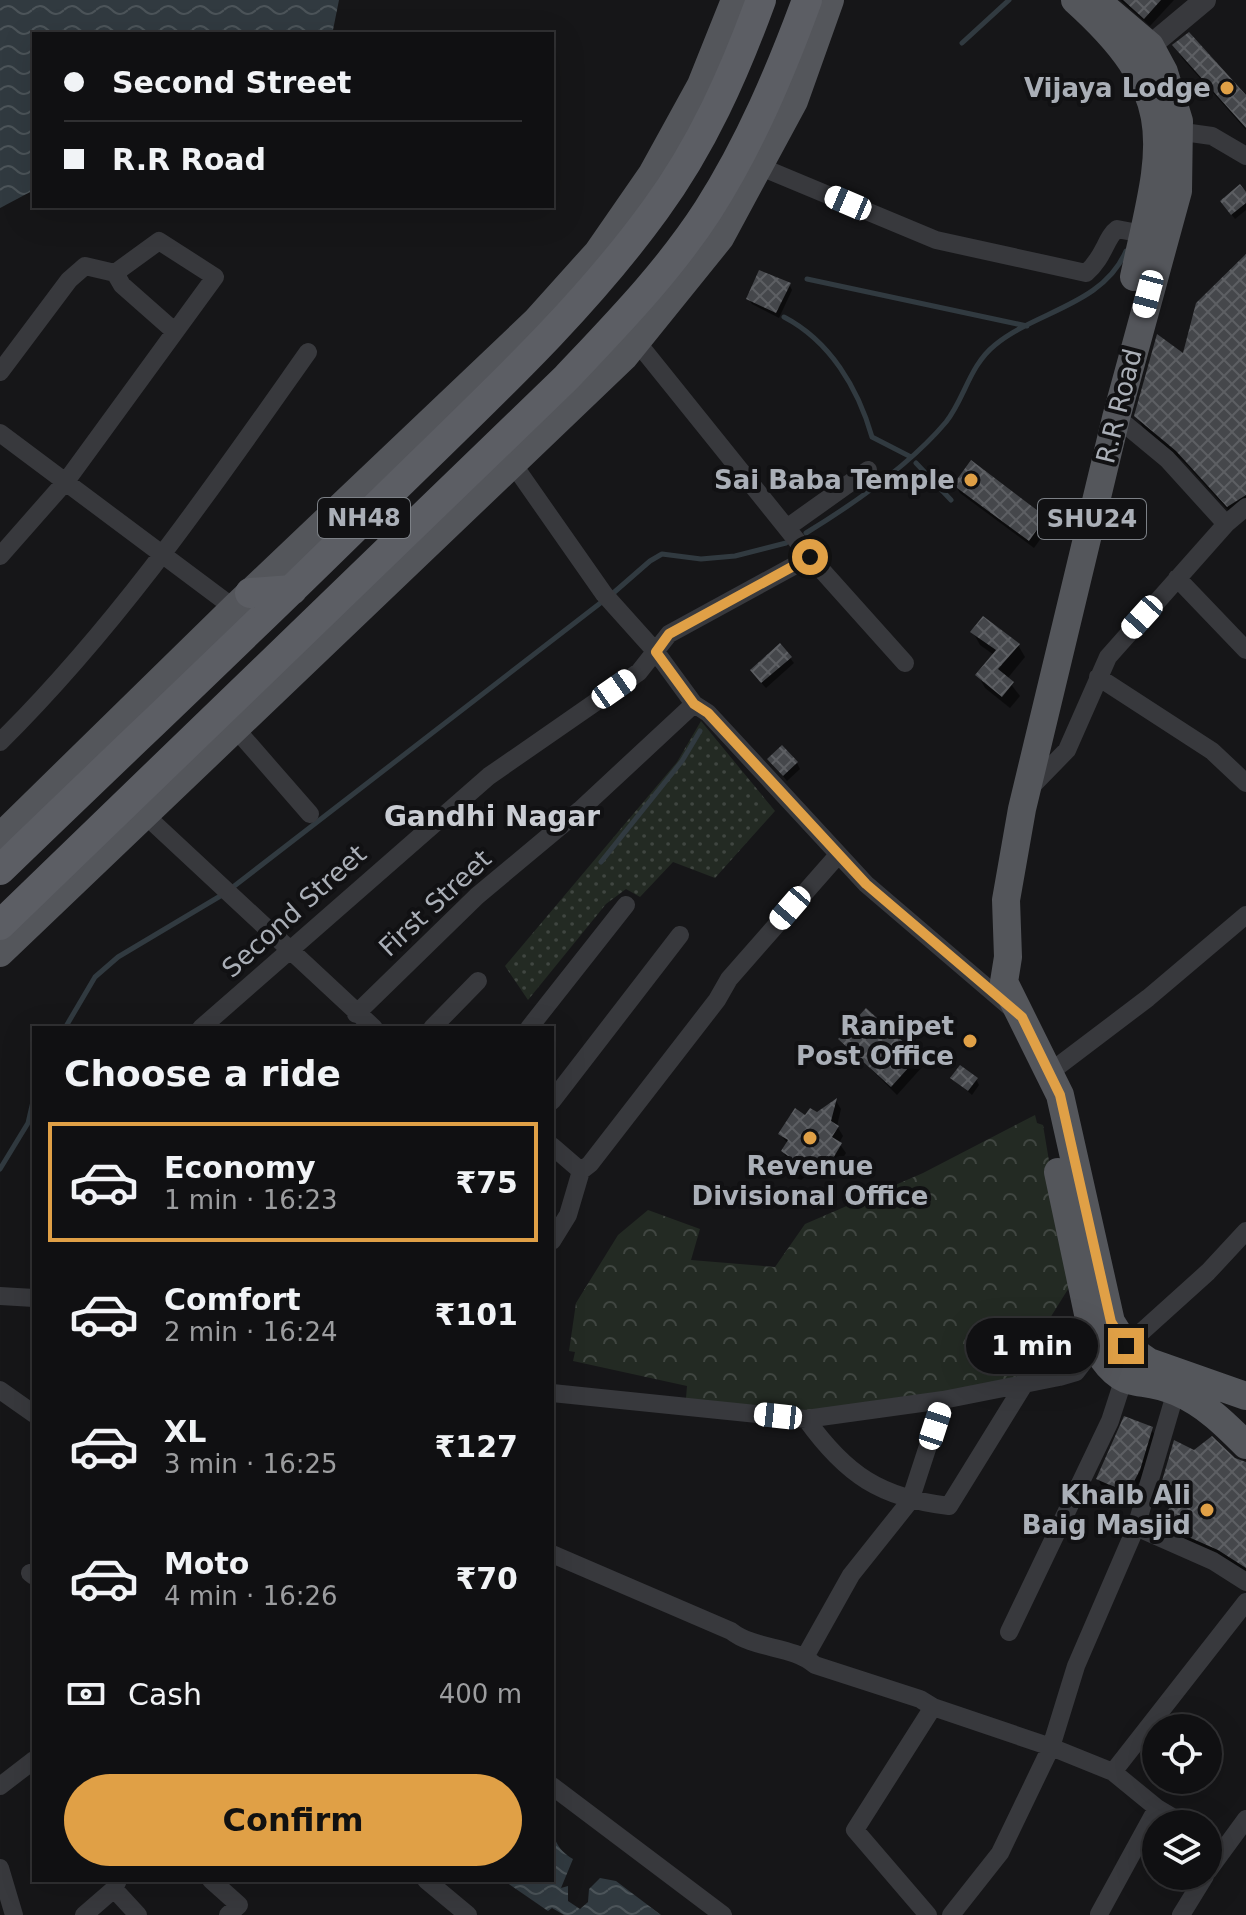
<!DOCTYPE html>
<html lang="en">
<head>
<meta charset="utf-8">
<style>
	body { margin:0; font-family:"DejaVu Sans",sans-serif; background:#1e1e20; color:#f1f3f6; height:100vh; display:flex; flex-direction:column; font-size:30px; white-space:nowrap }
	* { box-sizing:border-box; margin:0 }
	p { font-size:26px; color:#9c9d9f }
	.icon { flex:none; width:44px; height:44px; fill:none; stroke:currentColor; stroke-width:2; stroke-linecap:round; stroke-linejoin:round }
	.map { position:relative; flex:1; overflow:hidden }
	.details { position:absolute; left:32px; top:1026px; width:522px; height:856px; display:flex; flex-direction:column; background:#101012; border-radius:0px; box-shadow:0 8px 32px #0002,0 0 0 2px #303032 }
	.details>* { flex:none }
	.guide { position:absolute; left:32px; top:32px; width:522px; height:176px; border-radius:0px; box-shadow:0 8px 32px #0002,0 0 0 2px #303032; display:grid; align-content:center; height:176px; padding:0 32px; background:#101012 }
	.tools { position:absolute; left:1142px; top:1714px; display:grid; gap:16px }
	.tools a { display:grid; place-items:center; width:80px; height:80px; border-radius:50%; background:#101012; box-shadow:0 8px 32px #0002,0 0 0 2px #303032; font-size:40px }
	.end { position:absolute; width:36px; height:36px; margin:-18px; border:10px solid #e0a046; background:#111; box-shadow:0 0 0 4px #111 }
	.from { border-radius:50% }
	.bubble { position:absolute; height:56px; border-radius:28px; background:#101012; box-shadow:0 8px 32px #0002,0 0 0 2px #303032; font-size:26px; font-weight:600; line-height:56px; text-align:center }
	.car { position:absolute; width:24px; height:48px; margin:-24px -12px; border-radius:10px; box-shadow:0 0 6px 2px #0007; background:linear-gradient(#fff 24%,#345 0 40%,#fff 0 76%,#345 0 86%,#fff 0) }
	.guide b { display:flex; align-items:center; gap:28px; height:76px; font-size:30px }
	.guide b+b { border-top:2px solid #303032 }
	.guide i { width:20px; height:20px; background:#f1f3f6 }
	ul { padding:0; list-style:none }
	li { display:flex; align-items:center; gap:24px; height:120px; margin:0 16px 12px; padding:0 16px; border:4px solid transparent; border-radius:0px }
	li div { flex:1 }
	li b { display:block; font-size:30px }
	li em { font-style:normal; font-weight:600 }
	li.active { border-color:#e0a046 }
	li>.icon { width:72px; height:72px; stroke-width:1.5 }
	h2 { padding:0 32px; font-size:36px; line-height:96px }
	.pay { display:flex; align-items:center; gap:20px; height:88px; padding:0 32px; font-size:30px }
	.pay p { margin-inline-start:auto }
	.primary-button { display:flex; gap:16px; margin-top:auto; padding:16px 32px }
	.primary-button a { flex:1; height:92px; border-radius:48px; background:#e0a046; color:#111; font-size:32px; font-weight:600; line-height:92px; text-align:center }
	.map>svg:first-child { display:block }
	.grass { fill:url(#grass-dots) }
	.forest { fill:url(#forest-crowns) }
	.water { fill:url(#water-waves) }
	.shadow { fill:#0007 }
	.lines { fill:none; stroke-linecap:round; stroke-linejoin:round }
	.stream { stroke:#313a40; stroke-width:5 }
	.building { fill:url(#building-cross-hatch) }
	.minor { stroke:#38393d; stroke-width:18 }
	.tertiary { stroke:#38393d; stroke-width:22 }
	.primary { stroke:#54565b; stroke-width:28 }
	.trunk { stroke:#5c5e64; stroke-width:30 }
	.route { stroke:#e0a046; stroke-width:10 }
	.poi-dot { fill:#e0a046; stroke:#111113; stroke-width:3 }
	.labels { text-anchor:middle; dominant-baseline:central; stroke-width:8; stroke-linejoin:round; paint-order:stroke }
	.shield { fill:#111113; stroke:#7c8086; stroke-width:2 }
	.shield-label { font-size:24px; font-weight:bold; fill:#aaafb7 }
	.poi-label { font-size:26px; font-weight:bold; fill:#aaafb7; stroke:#111113; text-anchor:end }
	.street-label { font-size:26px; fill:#aaafb7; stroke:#111113 }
	.neighbourhood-label { font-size:28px; font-weight:bold; fill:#cacdd3; stroke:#111113 }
</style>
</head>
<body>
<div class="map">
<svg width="1246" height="1915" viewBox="0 0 1246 1915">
	<defs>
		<pattern id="grass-dots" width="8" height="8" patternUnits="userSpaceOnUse" patternTransform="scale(2)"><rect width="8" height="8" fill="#232a23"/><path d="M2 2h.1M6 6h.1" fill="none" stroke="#404641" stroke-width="1.8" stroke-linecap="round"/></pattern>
		<pattern id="forest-crowns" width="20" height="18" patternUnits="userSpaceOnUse" patternTransform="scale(2)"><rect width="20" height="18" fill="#232a23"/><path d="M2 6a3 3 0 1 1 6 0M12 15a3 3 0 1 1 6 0" fill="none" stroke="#404641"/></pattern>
		<pattern id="water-waves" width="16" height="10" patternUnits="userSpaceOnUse" patternTransform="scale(2)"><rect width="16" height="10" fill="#313a40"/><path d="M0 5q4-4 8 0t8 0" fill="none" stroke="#4c5459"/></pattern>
		<pattern id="building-cross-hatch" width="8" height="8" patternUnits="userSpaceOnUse" patternTransform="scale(2)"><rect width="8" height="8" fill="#45474b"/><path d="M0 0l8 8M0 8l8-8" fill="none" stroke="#5d5f63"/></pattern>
	</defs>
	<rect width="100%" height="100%" fill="#161618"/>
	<path class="grass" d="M701,721L775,811L715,878L673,862L640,897L626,889L606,904L528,1000L505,966L677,762Z"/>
	<path class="forest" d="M1035,1115L1037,1123L1043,1125L1070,1286L1019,1368L1021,1383L945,1396L781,1413L686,1398L687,1386L573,1361L575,1352L569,1351L576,1303L618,1235L648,1210L700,1229L691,1260L775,1267L805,1224L923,1173Z"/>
	<path class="water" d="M0,0H339L333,30L326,34H34V190L0,208Z
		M552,1796L555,1797C551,1823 548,1844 573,1859L561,1888L568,1886V1901L580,1909L588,1902L589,1889L600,1878L616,1881L661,1915H564L552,1908L548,1911L503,1880H552Z"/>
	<path class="shadow" d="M1120,0H1174L1150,26Z
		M1175,46L1246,98V130L1182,58Z
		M1246,195V210L1235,219L1226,207Z
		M1246,257V511L1235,518L1185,463L1144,429L1136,416L1184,356Z
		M789,284L792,290L779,318L752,304L748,298Z
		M955,485L1045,519L1049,527L1034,548L960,493Z
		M973,632L1018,645L1025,657L1007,679L1020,696L1010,708L985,688L978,675L994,655L980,645Z
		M790,658L794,663L766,688L755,676Z
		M769,759L797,763L800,769L787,781Z
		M841,1039L917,1057L923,1066L897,1095Z
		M953,1078L976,1079L979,1085L972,1095Z
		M836,1101L841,1109L837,1126L843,1136L839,1143L846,1153L833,1175L822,1169L816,1178L809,1174L801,1180L794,1177L783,1151L788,1144L780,1134Z
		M1151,1429L1155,1435L1142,1477L1132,1497L1101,1485L1098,1479Z
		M1195,1452L1246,1464V1575L1169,1537L1162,1524L1179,1497L1172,1493L1164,1480Z"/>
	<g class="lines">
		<path class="stream" d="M962,43L1009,0
			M807,279L1027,326
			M784,317C830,341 858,388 872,437L909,456
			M916,463L951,500
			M806,533C855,503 909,466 946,422C965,398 969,366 995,345C1036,311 1103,305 1126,251
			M611,595L650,561L662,554L701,559L735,556L786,543
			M601,862L682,761L700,731
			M233,887L603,601
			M65,1028L95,977L118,957L222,895
			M0,1169L28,1123L34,1097"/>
	</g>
	<path class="building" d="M1123,0H1161L1144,19Z
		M1189,32L1246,95V128L1172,45Z
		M1240,184L1246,192V203L1231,215L1220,201Z
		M1246,254V495L1227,507L1176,451L1134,416L1157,334L1183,353L1196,303Z
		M759,270L791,283L776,313L746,299Z
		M971,460L1046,517L1029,541L953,485Z
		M983,616L1020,644L998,669L1014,682L1002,697L975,675L996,650L970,632Z
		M780,643L792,657L761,683L750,670Z
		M782,745L798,762L783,776L767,759Z
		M866,1008L919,1056L891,1087L838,1039Z
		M960,1065L978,1078L968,1091L950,1078Z
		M837,1098L831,1121L839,1126L832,1137L842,1143L828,1167L816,1161L810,1170L803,1166L795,1172L786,1168L788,1156L781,1151L788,1140L778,1134L795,1108L805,1115L810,1108L817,1112Z
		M1124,1416L1153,1427L1140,1470L1128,1493L1096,1479Z
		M1212,1436L1235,1458L1246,1462V1568L1218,1550L1159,1524L1181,1490L1162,1481L1174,1440L1194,1450Z"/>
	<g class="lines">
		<path class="minor" d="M1169,130L1212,136L1246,156
			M761,167L936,240L1086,273C1104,258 1106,237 1117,229L1143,234
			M637,342L810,557L905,663
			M0,372L69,280L85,266L115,273L122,285L173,330
			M1126,425L1167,459L1226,524
			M0,433L234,608
			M513,464L604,594L656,652L694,704L708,713L866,884L1011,1008
			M788,527L868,470
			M0,556L67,480L215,277L159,241L115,273
			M1177,578L1246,650
			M1098,677L1212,751L1246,783
			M235,728L310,814
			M0,742C119,624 212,488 308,352
			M1029,789L1067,750L1108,657L1226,524L1246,507
			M144,814L374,1028
			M356,1014L477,896L580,810L694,704
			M201,1028L489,776L639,672L669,634L810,557
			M432,1028L478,981
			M529,1028L626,905
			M1049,1073L1148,998L1246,915
			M552,1101L680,935
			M552,1146L581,1171
			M552,1241L568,1215L581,1171L590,1164L717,1000L729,979L838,855
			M0,1296L34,1298
			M1126,1346L1208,1272L1246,1231
			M0,1390L34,1414
			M552,1393L806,1419L943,1400L1059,1377L1076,1372L1095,1347
			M806,1419C846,1475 881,1498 949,1506L1025,1383
			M1136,1527L1213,1561L1246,1582
			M552,1554L731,1631C755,1650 792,1645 815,1665L920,1699L933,1707L1051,1747L1113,1772L1157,1808L1184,1824
			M30,1573L34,1576
			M1009,1632L1110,1421L1123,1381
			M805,1657L851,1575L910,1501L943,1400
			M1113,1772L1246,1602
			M0,1786L34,1760
			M552,1786L723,1915
			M0,1868L14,1915
			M1208,1871L1246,1819
			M211,1880L239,1905L228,1915
			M426,1880L468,1915
			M114,1889L138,1915
			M1099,1914L1157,1808
			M84,1915L114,1889L118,1880
			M928,1915L855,1830L933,1707
			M951,1915L1000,1853L1051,1747L1076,1666L1136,1527L1176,1391
			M1181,1915L1205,1876"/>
		<path class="tertiary" d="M1150,46L1205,0"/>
		<path class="primary" d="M1075,0C1185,99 1162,147 1134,277
			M1096,0L1150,46L1164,72L1179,121L1178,191L1116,418L1022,809L1006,900L1008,957L1004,982L1060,1095L1111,1322L1126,1346L1149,1362L1246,1396
			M0,837L234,608L535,322L598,252L652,174L701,85L735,0
			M0,953L624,357L720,238L794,101L830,0
			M1058,1172L1095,1347C1124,1395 1136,1374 1177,1392C1205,1404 1225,1424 1246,1445"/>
		<path class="trunk" d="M250,593L292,590
			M0,870C126,748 254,628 378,505C474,410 576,319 655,210C702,146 734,74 761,0
			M0,925L566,378C616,325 668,272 708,210C750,144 780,73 807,0"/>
	</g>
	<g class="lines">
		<path class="route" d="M810,557L669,634L656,652L694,704L708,713L866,884L1022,1017L1060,1095L1111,1322L1126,1346"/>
	</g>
	<g class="poi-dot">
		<circle cx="1227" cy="88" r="8"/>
		<circle cx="971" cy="480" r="8"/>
		<circle cx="970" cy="1041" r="8"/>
		<circle cx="810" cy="1138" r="8"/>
		<circle cx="1207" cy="1510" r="8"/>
	</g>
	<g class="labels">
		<g class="shield">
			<rect x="318" y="498" width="92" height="40" rx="6"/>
			<rect x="1038" y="499" width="108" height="40" rx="6"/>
		</g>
		<g class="shield-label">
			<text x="364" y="518">NH48</text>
			<text x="1092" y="519">SHU24</text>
		</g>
		<g class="poi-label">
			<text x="1211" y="88">Vijaya Lodge</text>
			<text x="955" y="480">Sai Baba Temple</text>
			<text x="954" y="1026">Ranipet<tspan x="954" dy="30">Post Office</tspan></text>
			<text x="810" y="1166" text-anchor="middle">Revenue<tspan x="810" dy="30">Divisional Office</tspan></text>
			<text x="1191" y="1495">Khalb Ali<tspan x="1191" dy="30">Baig Masjid</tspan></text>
		</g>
		<g class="street-label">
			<text transform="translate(1119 406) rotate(-76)">R.R Road</text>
			<text transform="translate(435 903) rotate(-43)">First Street</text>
			<text transform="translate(294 911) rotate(-42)">Second Street</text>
		</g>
		<g class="neighbourhood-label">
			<text x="492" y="816">Gandhi Nagar</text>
		</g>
	</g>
</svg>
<div class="tools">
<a><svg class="icon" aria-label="locate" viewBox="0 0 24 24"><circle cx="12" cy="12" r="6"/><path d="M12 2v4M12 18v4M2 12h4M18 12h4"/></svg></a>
<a><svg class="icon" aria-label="layers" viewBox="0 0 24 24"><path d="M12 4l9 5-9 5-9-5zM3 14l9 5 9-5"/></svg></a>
</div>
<i class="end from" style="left:810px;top:557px"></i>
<i class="end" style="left:1126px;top:1346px"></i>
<div class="bubble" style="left:966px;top:1318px;width:132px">1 min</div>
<i class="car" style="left:848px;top:203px;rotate:293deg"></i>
<i class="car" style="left:1148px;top:294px;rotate:195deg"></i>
<i class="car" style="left:1142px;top:617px;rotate:222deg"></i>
<i class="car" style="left:614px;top:689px;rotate:55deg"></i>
<i class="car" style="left:790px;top:908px;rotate:221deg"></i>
<i class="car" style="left:778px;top:1416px;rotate:276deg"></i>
<i class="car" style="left:935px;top:1426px;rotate:18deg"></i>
<div class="guide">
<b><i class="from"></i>Second Street</b>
<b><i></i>R.R Road</b>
</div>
<section class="details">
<h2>Choose a ride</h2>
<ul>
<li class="active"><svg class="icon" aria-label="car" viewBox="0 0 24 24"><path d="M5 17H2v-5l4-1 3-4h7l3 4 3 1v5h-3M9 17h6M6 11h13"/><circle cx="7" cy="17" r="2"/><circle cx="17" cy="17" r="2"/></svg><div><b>Economy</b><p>1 min · 16:23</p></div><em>₹75</em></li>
<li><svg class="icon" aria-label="car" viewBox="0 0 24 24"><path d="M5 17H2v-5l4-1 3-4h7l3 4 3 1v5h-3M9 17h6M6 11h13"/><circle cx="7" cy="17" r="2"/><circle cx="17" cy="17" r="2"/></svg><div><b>Comfort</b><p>2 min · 16:24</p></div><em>₹101</em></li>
<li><svg class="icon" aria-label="car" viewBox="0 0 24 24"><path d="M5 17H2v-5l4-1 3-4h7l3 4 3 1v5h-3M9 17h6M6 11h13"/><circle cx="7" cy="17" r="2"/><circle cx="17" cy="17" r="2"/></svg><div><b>XL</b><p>3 min · 16:25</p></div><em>₹127</em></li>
<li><svg class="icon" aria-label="car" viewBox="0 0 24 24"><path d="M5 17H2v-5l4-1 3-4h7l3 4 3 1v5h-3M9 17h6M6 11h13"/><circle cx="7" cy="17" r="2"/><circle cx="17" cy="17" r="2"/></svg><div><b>Moto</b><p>4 min · 16:26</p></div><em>₹70</em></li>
</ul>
<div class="pay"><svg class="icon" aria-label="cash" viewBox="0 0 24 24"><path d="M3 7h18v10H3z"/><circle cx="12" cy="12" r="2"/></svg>Cash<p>400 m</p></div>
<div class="primary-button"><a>Confirm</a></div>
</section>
</div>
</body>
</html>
